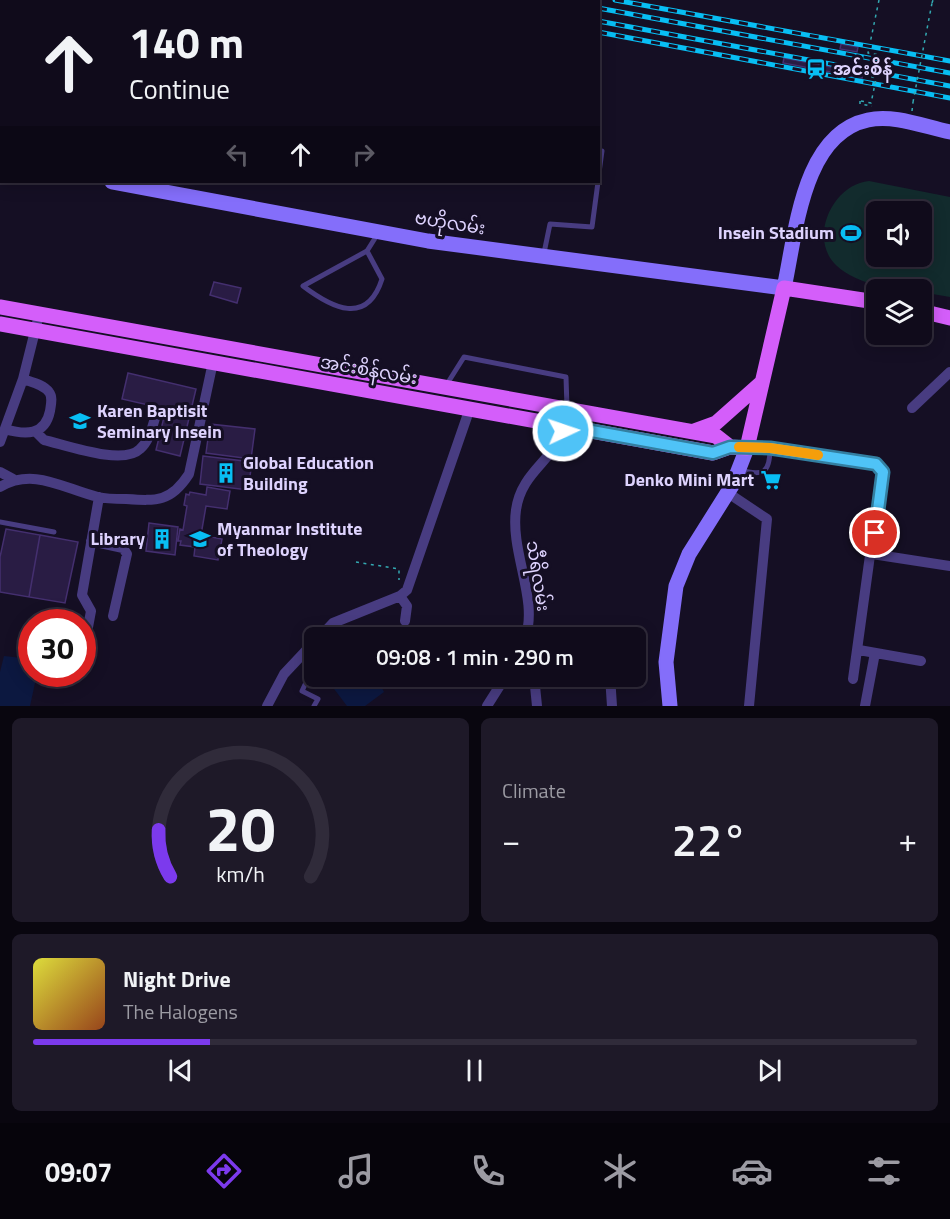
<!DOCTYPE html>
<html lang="en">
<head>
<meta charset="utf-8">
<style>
	:root { --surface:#100b1b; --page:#1e1928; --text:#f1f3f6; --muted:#9c9ba3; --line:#302b3a; --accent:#7c3aed }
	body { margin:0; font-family:"Titillium Web","Noto Sans Myanmar",sans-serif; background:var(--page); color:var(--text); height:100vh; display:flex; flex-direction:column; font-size:22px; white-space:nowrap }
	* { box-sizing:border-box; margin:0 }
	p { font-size:20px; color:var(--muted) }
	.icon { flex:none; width:33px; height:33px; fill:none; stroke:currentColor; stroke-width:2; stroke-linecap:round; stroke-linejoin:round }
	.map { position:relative; height:706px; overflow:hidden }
	.details { display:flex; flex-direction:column; gap:12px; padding:12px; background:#09060f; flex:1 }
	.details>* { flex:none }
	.guide { position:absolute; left:0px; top:0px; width:600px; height:183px; box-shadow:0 3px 15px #0003,0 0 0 2px var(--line); background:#100b1b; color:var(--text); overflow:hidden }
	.tools { position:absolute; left:866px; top:201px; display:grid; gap:12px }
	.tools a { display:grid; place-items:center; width:66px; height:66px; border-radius:9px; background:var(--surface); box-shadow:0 3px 15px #0003,0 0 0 2px var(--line); font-size:30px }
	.speed { position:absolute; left:18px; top:609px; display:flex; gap:12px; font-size:30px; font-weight:700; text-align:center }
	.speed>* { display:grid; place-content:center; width:78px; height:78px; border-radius:50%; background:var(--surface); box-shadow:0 3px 15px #0003,0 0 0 2px var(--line); line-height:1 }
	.speed .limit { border:9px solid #d22; background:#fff; color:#111 }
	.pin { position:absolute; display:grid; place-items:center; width:51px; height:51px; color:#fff; margin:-26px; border:3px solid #fff; border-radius:50%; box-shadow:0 2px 6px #0007 }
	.me { position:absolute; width:66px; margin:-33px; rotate:87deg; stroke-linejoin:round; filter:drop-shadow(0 0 4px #0008) }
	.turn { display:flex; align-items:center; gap:21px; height:126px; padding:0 30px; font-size:27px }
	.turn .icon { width:78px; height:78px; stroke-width:2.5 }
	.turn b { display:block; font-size:42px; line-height:51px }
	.lanes { display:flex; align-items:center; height:57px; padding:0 30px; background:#0003; justify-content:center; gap:30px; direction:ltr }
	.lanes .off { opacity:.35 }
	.big { font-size:45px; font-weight:600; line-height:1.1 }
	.details .widget { flex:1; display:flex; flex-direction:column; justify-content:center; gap:9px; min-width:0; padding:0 21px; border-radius:9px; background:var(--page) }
	.details .dial { align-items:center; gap:0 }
	.dial svg { height:156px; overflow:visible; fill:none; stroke:var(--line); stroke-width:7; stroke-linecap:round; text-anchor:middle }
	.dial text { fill:var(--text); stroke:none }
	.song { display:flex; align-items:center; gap:18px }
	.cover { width:72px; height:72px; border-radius:9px; background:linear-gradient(135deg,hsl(60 70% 55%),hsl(20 70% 35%)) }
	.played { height:6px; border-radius:3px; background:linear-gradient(90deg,var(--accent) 20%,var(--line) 20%) }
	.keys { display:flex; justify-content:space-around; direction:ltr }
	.heat { display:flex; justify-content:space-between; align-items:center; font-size:33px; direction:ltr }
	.details .tiles { flex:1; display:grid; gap:12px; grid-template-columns:1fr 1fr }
	.widget:last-child { grid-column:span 2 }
	.trip { position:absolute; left:304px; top:627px; width:342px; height:60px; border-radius:9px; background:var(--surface); box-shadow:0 3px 15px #0003,0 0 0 2px var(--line); font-weight:600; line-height:60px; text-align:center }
	.dock { display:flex; height:96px; justify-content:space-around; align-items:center; background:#06040b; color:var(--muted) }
	.dock .icon { width:42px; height:42px }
	.dock .on { color:var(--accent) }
	.dock b { font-size:27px; color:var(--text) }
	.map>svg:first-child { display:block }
	.green { fill:#122b2d; fill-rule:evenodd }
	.water { fill:#0c1840 }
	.building { fill:#291c44; stroke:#442f6f; stroke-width:1.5 }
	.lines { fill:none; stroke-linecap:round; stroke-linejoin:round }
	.path { stroke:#33a9b2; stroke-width:1.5; stroke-dasharray:3 4.5; stroke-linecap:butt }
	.lane { stroke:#483c81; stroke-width:5 }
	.street { stroke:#483c81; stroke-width:10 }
	.secondary { stroke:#846efa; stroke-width:15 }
	.primary { stroke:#d45efa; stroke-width:15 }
	.rail-casing { stroke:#08bef4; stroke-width:5 }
	.rail { stroke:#150f24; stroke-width:3; stroke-dasharray:9; stroke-linecap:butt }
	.path-bridge { stroke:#33a9b2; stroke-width:1.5; stroke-dasharray:3 4.5; stroke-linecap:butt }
	.route-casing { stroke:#337fa1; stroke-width:15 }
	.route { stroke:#4fc3f7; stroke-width:10 }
	.slow { stroke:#f59e0b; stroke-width:10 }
	.labels { text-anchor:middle; stroke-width:6; stroke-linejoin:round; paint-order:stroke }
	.poi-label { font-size:18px; font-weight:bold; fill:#ded3fe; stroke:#150f24; text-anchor:start }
	.street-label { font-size:18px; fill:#ded3fe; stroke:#150f24 }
</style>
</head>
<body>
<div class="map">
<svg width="950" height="706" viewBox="0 0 950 706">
	<rect width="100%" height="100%" fill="#150f24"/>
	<!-- green -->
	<path class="green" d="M 869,181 L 950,197 L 950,297 L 921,292 L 921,290 C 894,290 858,285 837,266 C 807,239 833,184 869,181 ZM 876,212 L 921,212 L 921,256 L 876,256 Z"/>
	<!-- water -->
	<path class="water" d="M 4,656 L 31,659 L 32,674 L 37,674 L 30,706 L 0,706 L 0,672 Z
		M 325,677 L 376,677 L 384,692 L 365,706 L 347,706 Z"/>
	<!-- building -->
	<path class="building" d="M 54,0 L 222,0 L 54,2 Z
		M 841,44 L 858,47 L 857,52 L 840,49 Z
		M 784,58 L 863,73 L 862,78 L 783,63 Z
		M 214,282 L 241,288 L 237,303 L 210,295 Z
		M 128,373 L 196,389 L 180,456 L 156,450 L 166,409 L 122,399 Z
		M 210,424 L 255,429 L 251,459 L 206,453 Z
		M 203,456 L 252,462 L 248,490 L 200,484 Z
		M 207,487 L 230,491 L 227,509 L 206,506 L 201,535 L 222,539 L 218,560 L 194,556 L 195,547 L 180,545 L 181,541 L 178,541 L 180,529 L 183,530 L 187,506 L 184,505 L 186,494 L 189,495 L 190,492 L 206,495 Z
		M 149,523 L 178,527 L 175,555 L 146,551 Z
		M 6,529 L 40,535 L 29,597 L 0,592 L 0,557 Z
		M 40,535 L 78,542 L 65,603 L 29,597 Z"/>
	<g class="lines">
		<!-- path -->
		<path class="path" d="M 879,0 L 868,53 L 880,55 L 879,60
			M 932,3 L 933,0
			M 864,75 L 876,78
			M 860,101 L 860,104 L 872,106
			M 861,101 L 871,103 L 875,84
			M 912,111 L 913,102
			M 356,562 L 399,569 L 399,580"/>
		<!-- lane -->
		<path class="lane" d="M 598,151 L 602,151 L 598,180
			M 367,251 L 382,279 C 367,326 332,308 303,286 L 367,251 L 377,235
			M 544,253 L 550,224 L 592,227 L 598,182
			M 447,384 L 464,357 L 566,377 L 567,408
			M 740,470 C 764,477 770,472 770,448
			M 0,522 L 54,532
			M 303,656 L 309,676 L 302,691 L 318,699 L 314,706"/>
		<!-- street -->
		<path class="street" d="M 912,408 L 950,372
			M 5,429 C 25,435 45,436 50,411 C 51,404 53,397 49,392 C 43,384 31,382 23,379
			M 36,432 L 44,440 C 66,445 123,466 140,449 C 150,440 152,427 156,415
			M 0,442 L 23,379 L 39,315
			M 747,448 L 770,448 L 876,464 L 882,468 L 853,679
			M 0,472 L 13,479
			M 0,487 C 34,467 64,489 98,497 C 106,499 117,499 126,499 C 157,501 171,502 189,474 L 213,362
			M 728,493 L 767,519 L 749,706
			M 91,541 L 123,548 L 127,554 L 113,616
			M 872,554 L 950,566
			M 400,596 L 407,606 L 405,621
			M 319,638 L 333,623 L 400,596 L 407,590 L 470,408
			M 525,638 C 539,601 510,552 516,510 C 521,473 551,462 563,432 C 565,426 566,417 567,410
			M 859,650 L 921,661
			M 83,654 L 91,611 L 82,595 L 99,497
			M 534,676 L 537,706
			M 610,676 L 612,706
			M 267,706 L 284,674 L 315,641
			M 487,706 L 506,676
			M 865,706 L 875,653"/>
		<!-- secondary -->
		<path class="secondary" d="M 0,160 L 2,160
			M 112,182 L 428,241 L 784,288 C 796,234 802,134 868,120 C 894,114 925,127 950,132
			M 670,706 L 666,662 L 676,586 L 689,554 L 733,484 L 747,448"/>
		<!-- primary -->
		<path class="primary" d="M 0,307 L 716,436 L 730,447
			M 921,311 L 950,318
			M 0,324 L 713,453 L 730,447 L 747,448 L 784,288 L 876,302
			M 694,431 L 716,423 L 761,383"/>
		<!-- rail casing -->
		<g class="rail-casing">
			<path id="rail" d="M 455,0 L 459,2
				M 473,0 L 477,2
				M 496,0 L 502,2
				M 556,0 L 564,2
				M 615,0 L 950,61
				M 598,8 L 950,73
				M 598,21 L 950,86
				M 598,32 L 950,98"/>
		</g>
		<!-- rail -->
		<use href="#rail" class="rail"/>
		<!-- path-bridge -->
		<path class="path-bridge" d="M 875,84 L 879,60
			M 913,102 L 932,3"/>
	</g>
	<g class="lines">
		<!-- route casing -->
		<g class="route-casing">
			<path id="route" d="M 563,431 L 564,426 L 713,453 L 730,447 L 770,448 L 876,464 L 883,472 L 875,533"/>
		</g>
		<!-- route -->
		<use href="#route" class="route"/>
		<!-- slow -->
		<path class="slow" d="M 739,447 L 770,448 L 818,455"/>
	</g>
	<!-- icons -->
	<defs>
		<g id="station-bare" transform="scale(1.62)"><path d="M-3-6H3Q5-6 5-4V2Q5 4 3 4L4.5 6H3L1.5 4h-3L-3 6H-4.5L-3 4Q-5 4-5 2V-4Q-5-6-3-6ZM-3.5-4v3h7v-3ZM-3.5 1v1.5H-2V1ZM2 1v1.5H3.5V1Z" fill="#08bef4" stroke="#150f24" stroke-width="2.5" paint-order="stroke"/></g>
		<g id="stadium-bare" transform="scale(1.62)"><path d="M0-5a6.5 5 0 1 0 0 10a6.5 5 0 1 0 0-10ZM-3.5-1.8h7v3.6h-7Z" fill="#08bef4" stroke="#150f24" stroke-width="2.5" paint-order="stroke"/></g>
		<g id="university-bare" transform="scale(1.62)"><path d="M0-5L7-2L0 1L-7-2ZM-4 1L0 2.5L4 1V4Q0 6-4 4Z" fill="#08bef4" stroke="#150f24" stroke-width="2.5" paint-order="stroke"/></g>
		<g id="building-bare" transform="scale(1.62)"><path d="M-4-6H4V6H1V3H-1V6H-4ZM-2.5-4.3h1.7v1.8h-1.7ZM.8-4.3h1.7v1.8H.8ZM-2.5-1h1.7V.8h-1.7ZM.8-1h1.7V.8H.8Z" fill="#08bef4" stroke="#150f24" stroke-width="2.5" paint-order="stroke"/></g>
		<g id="supermarket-bare" transform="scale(1.62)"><path d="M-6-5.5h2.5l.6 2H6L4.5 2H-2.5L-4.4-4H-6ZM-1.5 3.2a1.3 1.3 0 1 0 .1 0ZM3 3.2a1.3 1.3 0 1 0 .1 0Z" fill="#08bef4" stroke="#150f24" stroke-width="2.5" paint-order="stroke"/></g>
	</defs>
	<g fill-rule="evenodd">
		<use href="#station-bare" x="816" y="69"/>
		<use href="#stadium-bare" x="851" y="233"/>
		<use href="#university-bare" x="80" y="421"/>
		<use href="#building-bare" x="226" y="473"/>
		<use href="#supermarket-bare" x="771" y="480"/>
		<use href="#building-bare" x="162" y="539"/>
		<use href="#university-bare" x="200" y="539"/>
	</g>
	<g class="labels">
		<!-- poi labels -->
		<g class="poi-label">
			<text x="833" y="75">အင်းစိန်</text>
			<text x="834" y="239" text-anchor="end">Insein Stadium</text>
			<text x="97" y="417">Karen Baptisit<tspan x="97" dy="21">Seminary Insein</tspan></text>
			<text x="243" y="469">Global Education<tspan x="243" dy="21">Building</tspan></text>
			<text x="754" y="486" text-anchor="end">Denko Mini Mart</text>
			<text x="217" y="535">Myanmar Institute<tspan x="217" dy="21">of Theology</tspan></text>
			<text x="145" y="545" text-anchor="end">Library</text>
		</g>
		<!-- street labels -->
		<g class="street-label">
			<text transform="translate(450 223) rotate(9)" y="6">ဗဟိုလမ်း</text>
			<text transform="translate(369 370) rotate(10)" y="6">အင်းစိန်လမ်း</text>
			<text transform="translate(538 576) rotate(81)" y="6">သီရိလမ်း</text>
		</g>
	</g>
</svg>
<div class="tools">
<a><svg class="icon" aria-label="sound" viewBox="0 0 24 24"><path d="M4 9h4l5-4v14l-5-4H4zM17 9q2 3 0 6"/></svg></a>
<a><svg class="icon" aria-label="layers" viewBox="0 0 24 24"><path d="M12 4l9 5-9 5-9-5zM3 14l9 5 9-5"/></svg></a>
</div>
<div class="speed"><div class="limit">30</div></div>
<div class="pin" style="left:875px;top:533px;background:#d93025"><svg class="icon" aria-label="arrive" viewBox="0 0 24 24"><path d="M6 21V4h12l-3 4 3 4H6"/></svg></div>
<svg class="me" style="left:563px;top:431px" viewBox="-20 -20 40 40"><circle r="17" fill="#4fc3f7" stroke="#fff" stroke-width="3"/><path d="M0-11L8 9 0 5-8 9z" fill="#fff"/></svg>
<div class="trip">09:08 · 1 min · 290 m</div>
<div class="guide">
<div class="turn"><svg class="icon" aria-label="ahead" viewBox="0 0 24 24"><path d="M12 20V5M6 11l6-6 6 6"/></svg><div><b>140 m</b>Continue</div></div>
<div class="lanes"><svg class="icon off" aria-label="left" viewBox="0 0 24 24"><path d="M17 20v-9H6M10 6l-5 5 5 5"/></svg><svg class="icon" aria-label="ahead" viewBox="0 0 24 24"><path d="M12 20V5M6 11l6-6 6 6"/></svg><svg class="icon off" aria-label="right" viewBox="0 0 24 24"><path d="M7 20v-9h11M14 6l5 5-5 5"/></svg></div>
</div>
</div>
<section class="details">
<div class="tiles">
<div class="widget dial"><svg viewBox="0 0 100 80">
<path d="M14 69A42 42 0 1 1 86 69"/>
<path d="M14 69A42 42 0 0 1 8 45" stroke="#7c3aed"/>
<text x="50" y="56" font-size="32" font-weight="700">20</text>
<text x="50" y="72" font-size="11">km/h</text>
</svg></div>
<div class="widget"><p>Climate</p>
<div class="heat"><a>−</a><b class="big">22°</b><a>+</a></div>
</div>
<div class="widget">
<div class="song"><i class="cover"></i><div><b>Night Drive</b><p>The Halogens</p></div></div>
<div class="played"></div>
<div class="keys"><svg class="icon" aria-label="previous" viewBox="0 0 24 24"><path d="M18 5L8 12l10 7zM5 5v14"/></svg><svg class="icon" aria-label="pause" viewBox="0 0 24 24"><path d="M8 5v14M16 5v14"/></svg><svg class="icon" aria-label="next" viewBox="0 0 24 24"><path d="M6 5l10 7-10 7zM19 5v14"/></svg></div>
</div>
</div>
</section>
<nav class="dock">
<b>09:07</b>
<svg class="icon on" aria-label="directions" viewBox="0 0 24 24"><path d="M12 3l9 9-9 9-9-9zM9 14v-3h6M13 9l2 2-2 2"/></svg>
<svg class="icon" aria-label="music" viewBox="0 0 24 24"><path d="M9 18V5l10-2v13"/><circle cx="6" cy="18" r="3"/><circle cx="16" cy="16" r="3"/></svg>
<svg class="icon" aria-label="phone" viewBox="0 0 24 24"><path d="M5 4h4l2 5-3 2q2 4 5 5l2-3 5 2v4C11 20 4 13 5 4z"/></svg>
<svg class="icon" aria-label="climate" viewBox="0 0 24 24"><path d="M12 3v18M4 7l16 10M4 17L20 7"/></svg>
<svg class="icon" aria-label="car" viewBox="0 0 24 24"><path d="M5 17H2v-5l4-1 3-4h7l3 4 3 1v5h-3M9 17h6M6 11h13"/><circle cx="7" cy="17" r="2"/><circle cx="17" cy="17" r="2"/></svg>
<svg class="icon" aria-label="filters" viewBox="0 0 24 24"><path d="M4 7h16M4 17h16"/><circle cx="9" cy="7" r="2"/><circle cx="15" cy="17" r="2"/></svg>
</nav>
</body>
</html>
